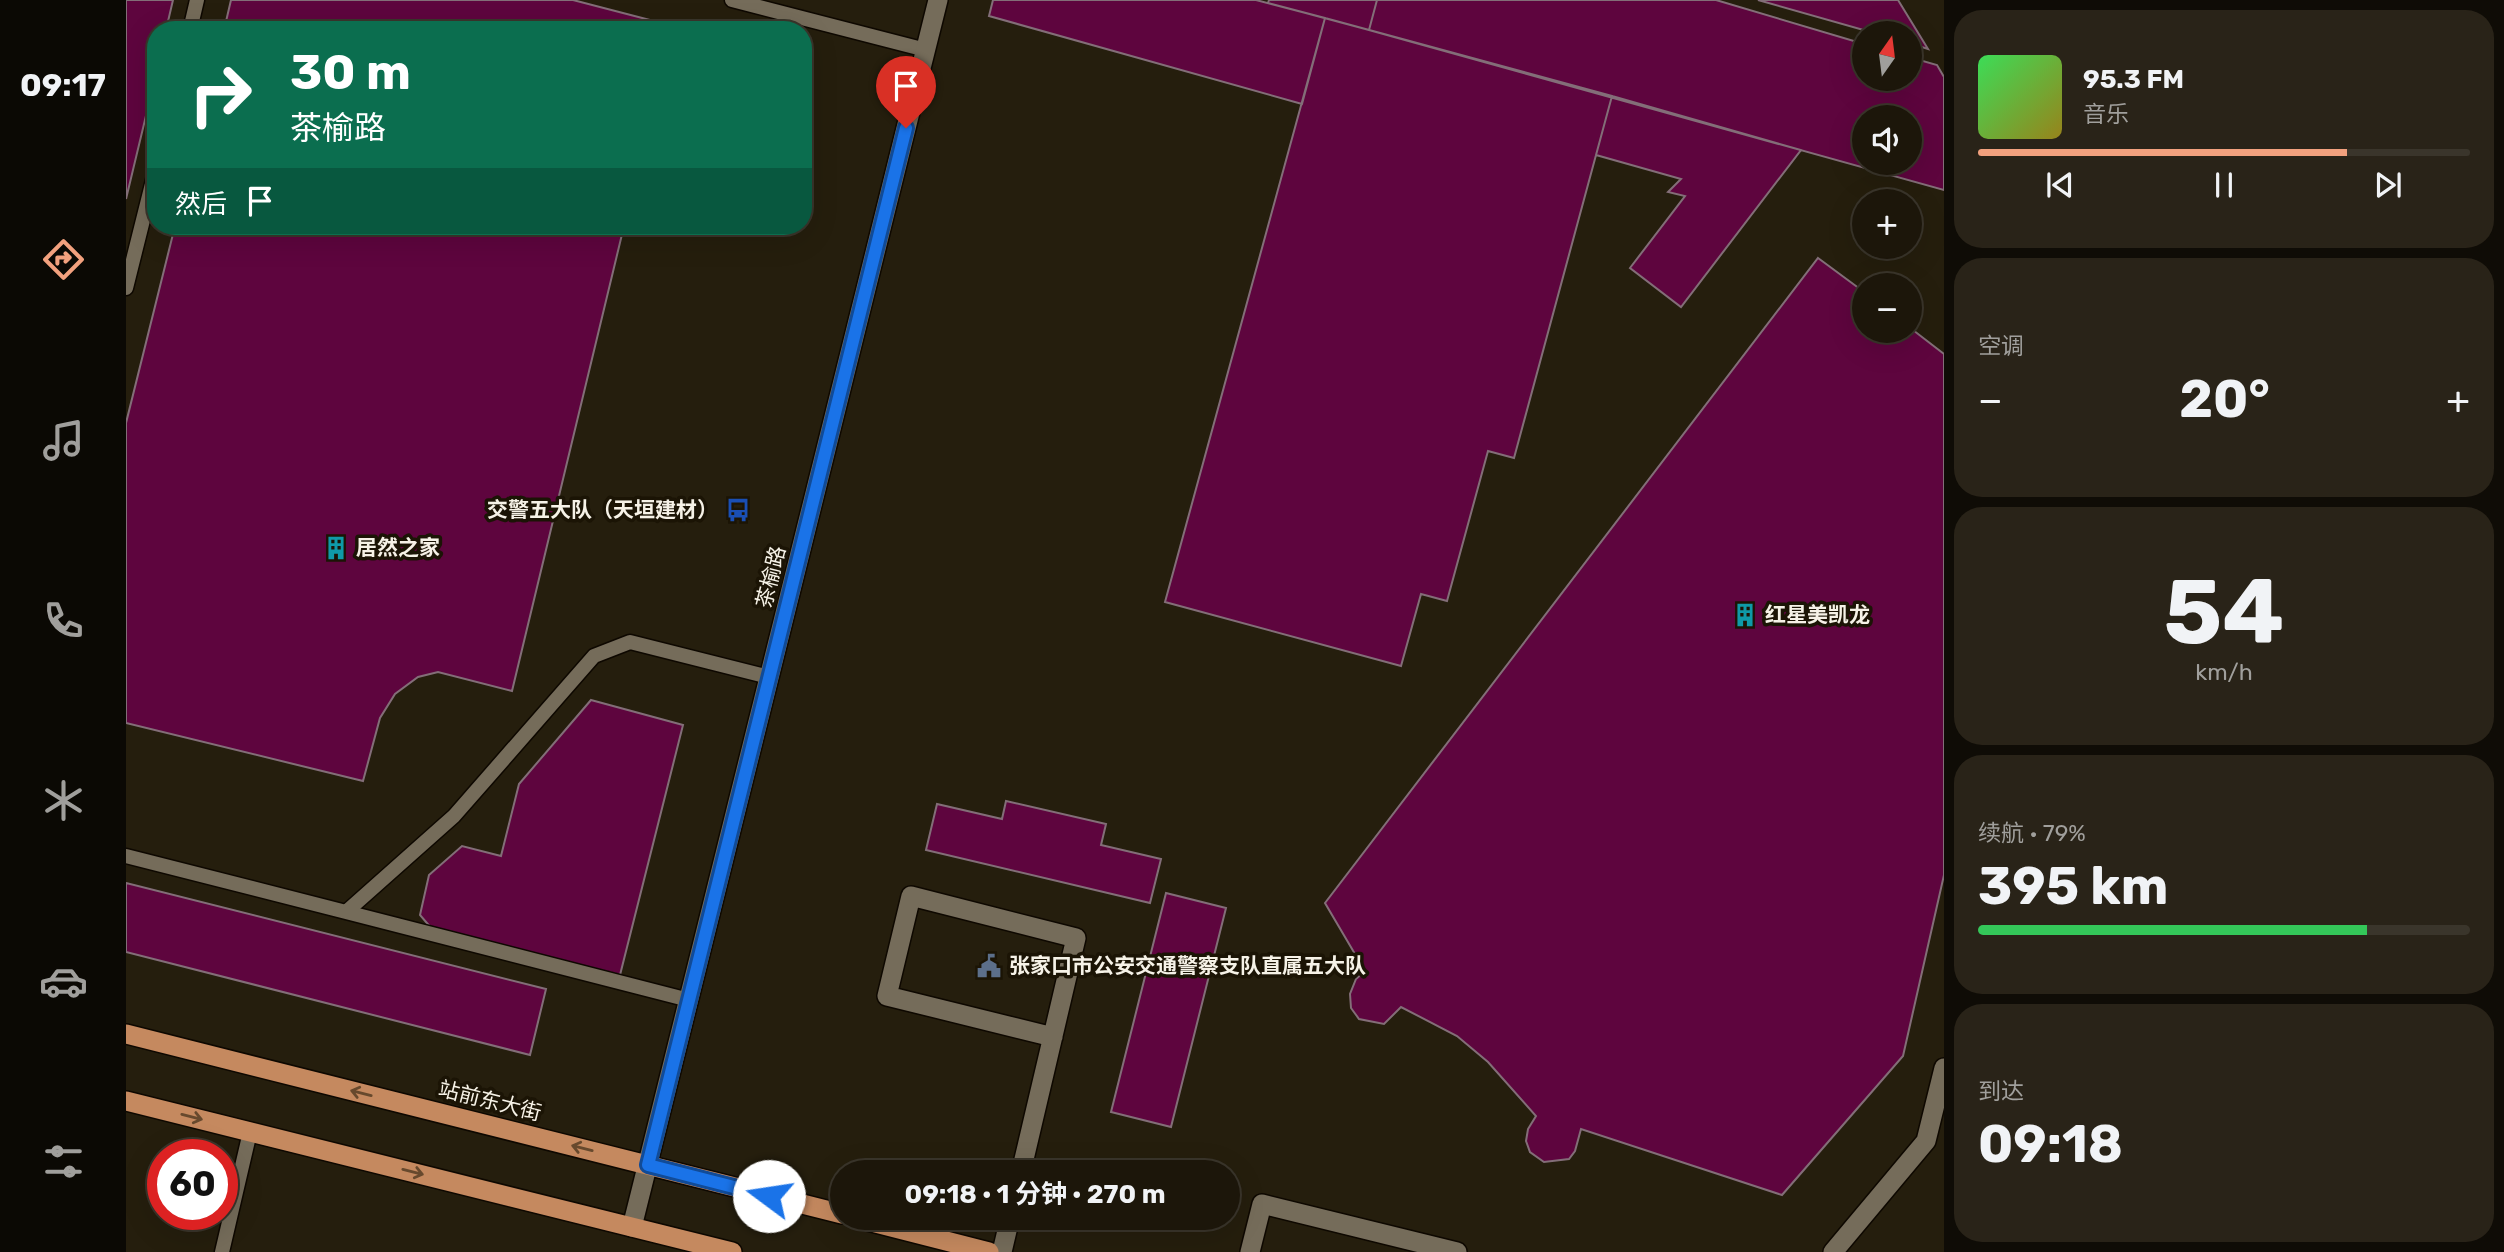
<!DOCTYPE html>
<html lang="zh">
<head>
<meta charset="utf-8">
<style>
	:root { --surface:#1c160a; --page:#292318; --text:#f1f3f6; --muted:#a09f9c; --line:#3a352b; --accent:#f2a17e }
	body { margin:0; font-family:Rubik,"Noto Sans SC",sans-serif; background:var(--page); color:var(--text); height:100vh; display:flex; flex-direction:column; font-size:26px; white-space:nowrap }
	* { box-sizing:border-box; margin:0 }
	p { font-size:23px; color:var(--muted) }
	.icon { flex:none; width:38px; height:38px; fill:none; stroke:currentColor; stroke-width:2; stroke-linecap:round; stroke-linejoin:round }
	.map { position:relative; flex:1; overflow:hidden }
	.panel { display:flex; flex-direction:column; gap:10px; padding:10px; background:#0f0c06; width:560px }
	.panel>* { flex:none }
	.hud { position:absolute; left:21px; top:21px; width:665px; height:214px; border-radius:28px; box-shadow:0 7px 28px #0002,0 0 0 2px var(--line); background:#0b6e4f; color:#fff; overflow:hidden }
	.needle { width:46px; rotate:14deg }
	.controls { position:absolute; left:1726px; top:21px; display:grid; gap:14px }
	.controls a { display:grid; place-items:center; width:70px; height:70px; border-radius:50%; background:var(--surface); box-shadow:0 7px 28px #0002,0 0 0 2px var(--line); font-size:35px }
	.speed { position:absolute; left:21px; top:1139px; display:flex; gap:14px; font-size:35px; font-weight:700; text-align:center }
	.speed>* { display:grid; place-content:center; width:91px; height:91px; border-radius:50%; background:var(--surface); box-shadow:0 7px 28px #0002,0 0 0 2px var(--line); line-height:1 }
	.speed .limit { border:10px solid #d22; background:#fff; color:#111 }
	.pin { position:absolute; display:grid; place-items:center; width:60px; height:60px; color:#fff; margin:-72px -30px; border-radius:50% 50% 50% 0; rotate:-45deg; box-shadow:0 0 7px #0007 }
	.pin .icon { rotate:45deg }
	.me { position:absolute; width:77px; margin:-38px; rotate:284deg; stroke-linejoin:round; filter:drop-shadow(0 0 5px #0008) }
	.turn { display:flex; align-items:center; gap:24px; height:147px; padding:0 28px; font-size:32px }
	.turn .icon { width:91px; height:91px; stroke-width:2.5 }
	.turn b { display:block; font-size:49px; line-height:60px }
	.then { display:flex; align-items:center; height:66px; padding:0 28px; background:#0003; gap:14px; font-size:26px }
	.big { font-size:52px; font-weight:700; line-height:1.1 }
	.panel .tile { flex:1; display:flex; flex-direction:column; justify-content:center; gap:10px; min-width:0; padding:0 24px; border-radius:28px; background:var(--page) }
	.panel .dial { align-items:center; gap:0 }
	.dial b { font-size:91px; line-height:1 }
	.song { display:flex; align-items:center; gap:21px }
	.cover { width:84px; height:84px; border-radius:10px; background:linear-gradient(135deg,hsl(130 70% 55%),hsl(50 70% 35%)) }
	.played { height:7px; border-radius:4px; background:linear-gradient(90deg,var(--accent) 75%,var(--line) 75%) }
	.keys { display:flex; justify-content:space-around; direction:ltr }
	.heat { display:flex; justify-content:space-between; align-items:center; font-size:38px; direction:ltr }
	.charge { height:10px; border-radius:5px; background:linear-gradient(90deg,#34c759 79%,var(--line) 0) }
	.trip { position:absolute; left:704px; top:1160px; width:410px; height:70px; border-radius:35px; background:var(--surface); box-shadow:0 7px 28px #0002,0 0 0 2px var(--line); font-weight:700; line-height:70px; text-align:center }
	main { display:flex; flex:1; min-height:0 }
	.tabs { display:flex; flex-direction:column; width:126px; justify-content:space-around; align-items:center; background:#0b0904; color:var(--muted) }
	.tabs .icon { width:49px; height:49px }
	.tabs .current { color:var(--accent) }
	.tabs b { font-size:32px; color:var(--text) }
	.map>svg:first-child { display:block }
	.building { fill:#5e053e; stroke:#836e78; stroke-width:2; fill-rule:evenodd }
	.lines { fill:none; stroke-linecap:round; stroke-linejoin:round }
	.service-casing { stroke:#0e0800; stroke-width:17 }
	.minor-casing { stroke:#0e0800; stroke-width:22 }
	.tertiary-casing { stroke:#0e0800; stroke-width:22 }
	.primary-casing { stroke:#0e0800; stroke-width:22 }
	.service { stroke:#756c5a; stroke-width:14 }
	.minor { stroke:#756c5a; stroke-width:19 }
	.tertiary { stroke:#756c5a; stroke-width:19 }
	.primary { stroke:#c5895f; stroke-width:19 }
	.oneway { stroke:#67492d }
	.route-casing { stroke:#114b97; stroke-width:18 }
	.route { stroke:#1a73e8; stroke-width:12 }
	.labels { text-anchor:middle; stroke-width:7; stroke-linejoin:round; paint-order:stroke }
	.poi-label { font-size:21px; font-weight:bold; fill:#f6f2e7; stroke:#1b1405; text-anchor:start }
	.street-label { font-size:21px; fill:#f6f2e7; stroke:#1b1405 }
</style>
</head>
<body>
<main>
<nav class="tabs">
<b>09:17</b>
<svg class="icon current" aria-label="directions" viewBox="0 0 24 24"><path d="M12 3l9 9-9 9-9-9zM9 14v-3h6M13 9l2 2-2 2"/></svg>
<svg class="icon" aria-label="music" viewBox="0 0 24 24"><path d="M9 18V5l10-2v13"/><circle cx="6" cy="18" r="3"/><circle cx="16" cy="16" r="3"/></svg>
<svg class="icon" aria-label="phone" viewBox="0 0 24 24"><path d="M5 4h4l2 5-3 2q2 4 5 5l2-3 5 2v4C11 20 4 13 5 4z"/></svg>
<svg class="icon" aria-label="climate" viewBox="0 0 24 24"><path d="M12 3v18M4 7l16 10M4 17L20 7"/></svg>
<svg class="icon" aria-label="car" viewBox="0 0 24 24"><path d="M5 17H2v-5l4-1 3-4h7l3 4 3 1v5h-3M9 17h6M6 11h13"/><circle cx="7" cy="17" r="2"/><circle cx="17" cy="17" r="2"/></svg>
<svg class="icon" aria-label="filters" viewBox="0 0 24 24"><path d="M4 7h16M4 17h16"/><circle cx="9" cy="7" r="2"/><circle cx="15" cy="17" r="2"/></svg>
</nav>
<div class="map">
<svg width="1818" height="1252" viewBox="0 0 1818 1252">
	<rect width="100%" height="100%" fill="#251e0d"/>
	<!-- building -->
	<path class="building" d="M 0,0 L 47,0 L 40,30 L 30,30 L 30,74 L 0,199 Z
		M 105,0 L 447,0 L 547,26 L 546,30 L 98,30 Z
		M 867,0 L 1130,0 L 1199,18 L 1176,104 L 863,16 Z
		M 1143,0 L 1251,0 L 1243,30 L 1142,3 Z
		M 1251,0 L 1590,0 L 1738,44 L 1738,79 L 1783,79 L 1783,57 L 1811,65 L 1818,77 L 1818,190 L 1243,30 ZM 1738,117 L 1783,117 L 1783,163 L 1738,163 Z
		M 1632,0 L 1772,0 L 1802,49 L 1783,43 L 1783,33 L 1748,33 Z
		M 1199,18 L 1486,96 L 1388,458 L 1362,451 L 1321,601 L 1295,594 L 1275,666 L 1039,602 Z
		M 1486,96 L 1675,150 L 1555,307 L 1504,268 L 1559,196 L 1542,192 L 1555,179 L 1470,155 Z
		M 49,226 L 498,226 L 386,691 L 312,672 L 292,677 L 269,694 L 254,718 L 237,781 L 0,723 L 0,423 Z
		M 1692,258 L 1738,292 L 1738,331 L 1783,331 L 1783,327 L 1818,354 L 1818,875 L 1777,1056 L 1656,1195 L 1455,1129 L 1449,1151 L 1443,1159 L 1418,1162 L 1404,1152 L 1400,1141 L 1402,1129 L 1410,1116 L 1362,1062 L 1331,1036 L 1275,1007 L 1258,1024 L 1233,1019 L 1225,1008 L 1224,994 L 1230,979 L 1239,971 L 1199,903 Z
		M 465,700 L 557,725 L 494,975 L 306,929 L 294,915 L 303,875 L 336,846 L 375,856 L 393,784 Z
		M 880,801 L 980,824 L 975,845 L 1035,859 L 1024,903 L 800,850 L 811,804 L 876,819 Z
		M 0,883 L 420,989 L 404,1055 L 0,952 Z
		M 1040,893 L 1100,908 L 1045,1127 L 985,1112 Z"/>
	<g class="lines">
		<!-- service casing -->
		<g class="service-casing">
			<path id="service" d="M 606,0 L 800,50
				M 64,30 L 71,0
				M 0,288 L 30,168
				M 0,856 L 220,912 L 328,816 L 468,656 L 504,642 L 643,677
				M 220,912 L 563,1000
				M 96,1252 L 124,1132"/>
		</g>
		<!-- minor casing -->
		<g class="minor-casing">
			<path id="minor" d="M 895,1172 L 950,938 L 785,896 L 761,996 L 927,1037
				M 876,1252 L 884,1218"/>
		</g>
		<!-- tertiary casing -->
		<g class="tertiary-casing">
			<path id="tertiary" d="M 506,1227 L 812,0
				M 1124,1252 L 1136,1204 L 1331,1252
				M 1707,1252 L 1800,1141 L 1818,1068"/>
		</g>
		<!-- primary casing -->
		<g class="primary-casing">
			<path id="primary" d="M 0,1034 L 716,1214
				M 0,1101 L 606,1252
				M 730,1218 L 863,1252"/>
		</g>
		<!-- service -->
		<use href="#service" class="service"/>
		<!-- minor -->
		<use href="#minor" class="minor"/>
		<!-- tertiary -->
		<use href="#tertiary" class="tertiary"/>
		<!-- primary -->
		<use href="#primary" class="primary"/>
	</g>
	<!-- one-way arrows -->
	<defs><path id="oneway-shaft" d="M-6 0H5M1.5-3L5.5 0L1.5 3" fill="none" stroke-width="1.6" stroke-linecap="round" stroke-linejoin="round" transform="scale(1.75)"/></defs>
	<g class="oneway">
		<use href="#oneway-shaft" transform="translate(235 1093) rotate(-166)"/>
		<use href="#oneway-shaft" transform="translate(66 1117) rotate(14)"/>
		<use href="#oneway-shaft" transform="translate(456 1148) rotate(-166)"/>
		<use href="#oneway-shaft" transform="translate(287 1172) rotate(14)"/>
	</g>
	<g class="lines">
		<!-- route casing -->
		<g class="route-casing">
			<path id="route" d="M 643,1196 L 522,1165 L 780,128"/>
		</g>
		<!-- route -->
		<use href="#route" class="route"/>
	</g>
	<!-- icons -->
	<defs>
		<g id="bus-bare" transform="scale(1.89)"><path d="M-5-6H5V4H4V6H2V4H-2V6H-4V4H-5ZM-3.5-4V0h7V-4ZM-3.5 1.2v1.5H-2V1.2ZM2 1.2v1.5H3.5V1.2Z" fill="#1a4fb4" stroke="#1b1405" stroke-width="2.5" paint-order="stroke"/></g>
		<g id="building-bare" transform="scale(1.89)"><path d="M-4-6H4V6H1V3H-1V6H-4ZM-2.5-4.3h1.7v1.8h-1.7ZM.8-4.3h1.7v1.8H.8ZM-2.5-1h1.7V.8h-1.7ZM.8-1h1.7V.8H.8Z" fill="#0f9aa8" stroke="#1b1405" stroke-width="2.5" paint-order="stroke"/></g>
		<g id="civic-bare" transform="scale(1.89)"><path d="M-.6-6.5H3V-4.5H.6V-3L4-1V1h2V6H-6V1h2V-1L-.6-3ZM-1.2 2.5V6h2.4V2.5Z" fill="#5c6f8a" stroke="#1b1405" stroke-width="2.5" paint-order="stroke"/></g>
	</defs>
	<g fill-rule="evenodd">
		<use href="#bus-bare" x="612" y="510"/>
		<use href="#building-bare" x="210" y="548"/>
		<use href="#building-bare" x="1619" y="615"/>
		<use href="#civic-bare" x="863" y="966"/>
	</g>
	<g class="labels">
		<!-- poi labels -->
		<g class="poi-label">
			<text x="592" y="517" text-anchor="end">交警五大队（天垣建材）</text>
			<text x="230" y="555">居然之家</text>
			<text x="1639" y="622">红星美凯龙</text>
			<text x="883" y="973">张家口市公安交通警察支队直属五大队</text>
		</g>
		<!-- street labels -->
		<g class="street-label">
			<text transform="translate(645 577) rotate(-76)" y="7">茶榆路</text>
			<text transform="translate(364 1101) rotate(14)" y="7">站前东大街</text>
		</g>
	</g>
</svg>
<div class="controls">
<a><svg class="needle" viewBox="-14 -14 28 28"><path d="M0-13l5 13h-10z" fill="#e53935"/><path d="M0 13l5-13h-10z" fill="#a09f9c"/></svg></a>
<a><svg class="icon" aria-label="sound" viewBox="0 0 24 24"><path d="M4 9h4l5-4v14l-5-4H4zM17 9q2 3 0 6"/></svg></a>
<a>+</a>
<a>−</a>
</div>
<div class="speed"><div class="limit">60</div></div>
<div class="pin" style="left:780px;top:128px;background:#d93025"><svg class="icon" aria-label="arrive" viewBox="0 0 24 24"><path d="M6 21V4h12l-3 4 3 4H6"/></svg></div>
<svg class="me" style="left:643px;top:1196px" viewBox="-20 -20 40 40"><circle r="19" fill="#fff"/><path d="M0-13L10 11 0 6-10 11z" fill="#1a73e8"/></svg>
<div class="trip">09:18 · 1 分钟 · 270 m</div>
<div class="hud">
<div class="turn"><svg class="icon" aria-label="right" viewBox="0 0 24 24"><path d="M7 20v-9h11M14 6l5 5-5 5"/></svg><div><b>30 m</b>茶榆路</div></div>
<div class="then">然后<svg class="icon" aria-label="arrive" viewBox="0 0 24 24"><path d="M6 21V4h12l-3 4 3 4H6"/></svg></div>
</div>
</div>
<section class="panel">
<div class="tile">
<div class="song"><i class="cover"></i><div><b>95.3 FM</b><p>音乐</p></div></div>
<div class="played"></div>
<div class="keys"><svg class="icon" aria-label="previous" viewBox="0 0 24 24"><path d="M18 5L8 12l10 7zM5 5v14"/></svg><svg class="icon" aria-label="pause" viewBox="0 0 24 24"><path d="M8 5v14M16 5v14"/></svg><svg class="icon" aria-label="next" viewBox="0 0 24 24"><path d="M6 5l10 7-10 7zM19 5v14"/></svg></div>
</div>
<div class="tile"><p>空调</p>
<div class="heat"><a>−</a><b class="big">20°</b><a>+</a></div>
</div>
<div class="tile dial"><b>54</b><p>km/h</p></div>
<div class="tile"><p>续航 · 79%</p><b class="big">395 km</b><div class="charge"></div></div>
<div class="tile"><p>到达</p><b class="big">09:18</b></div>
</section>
</main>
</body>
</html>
